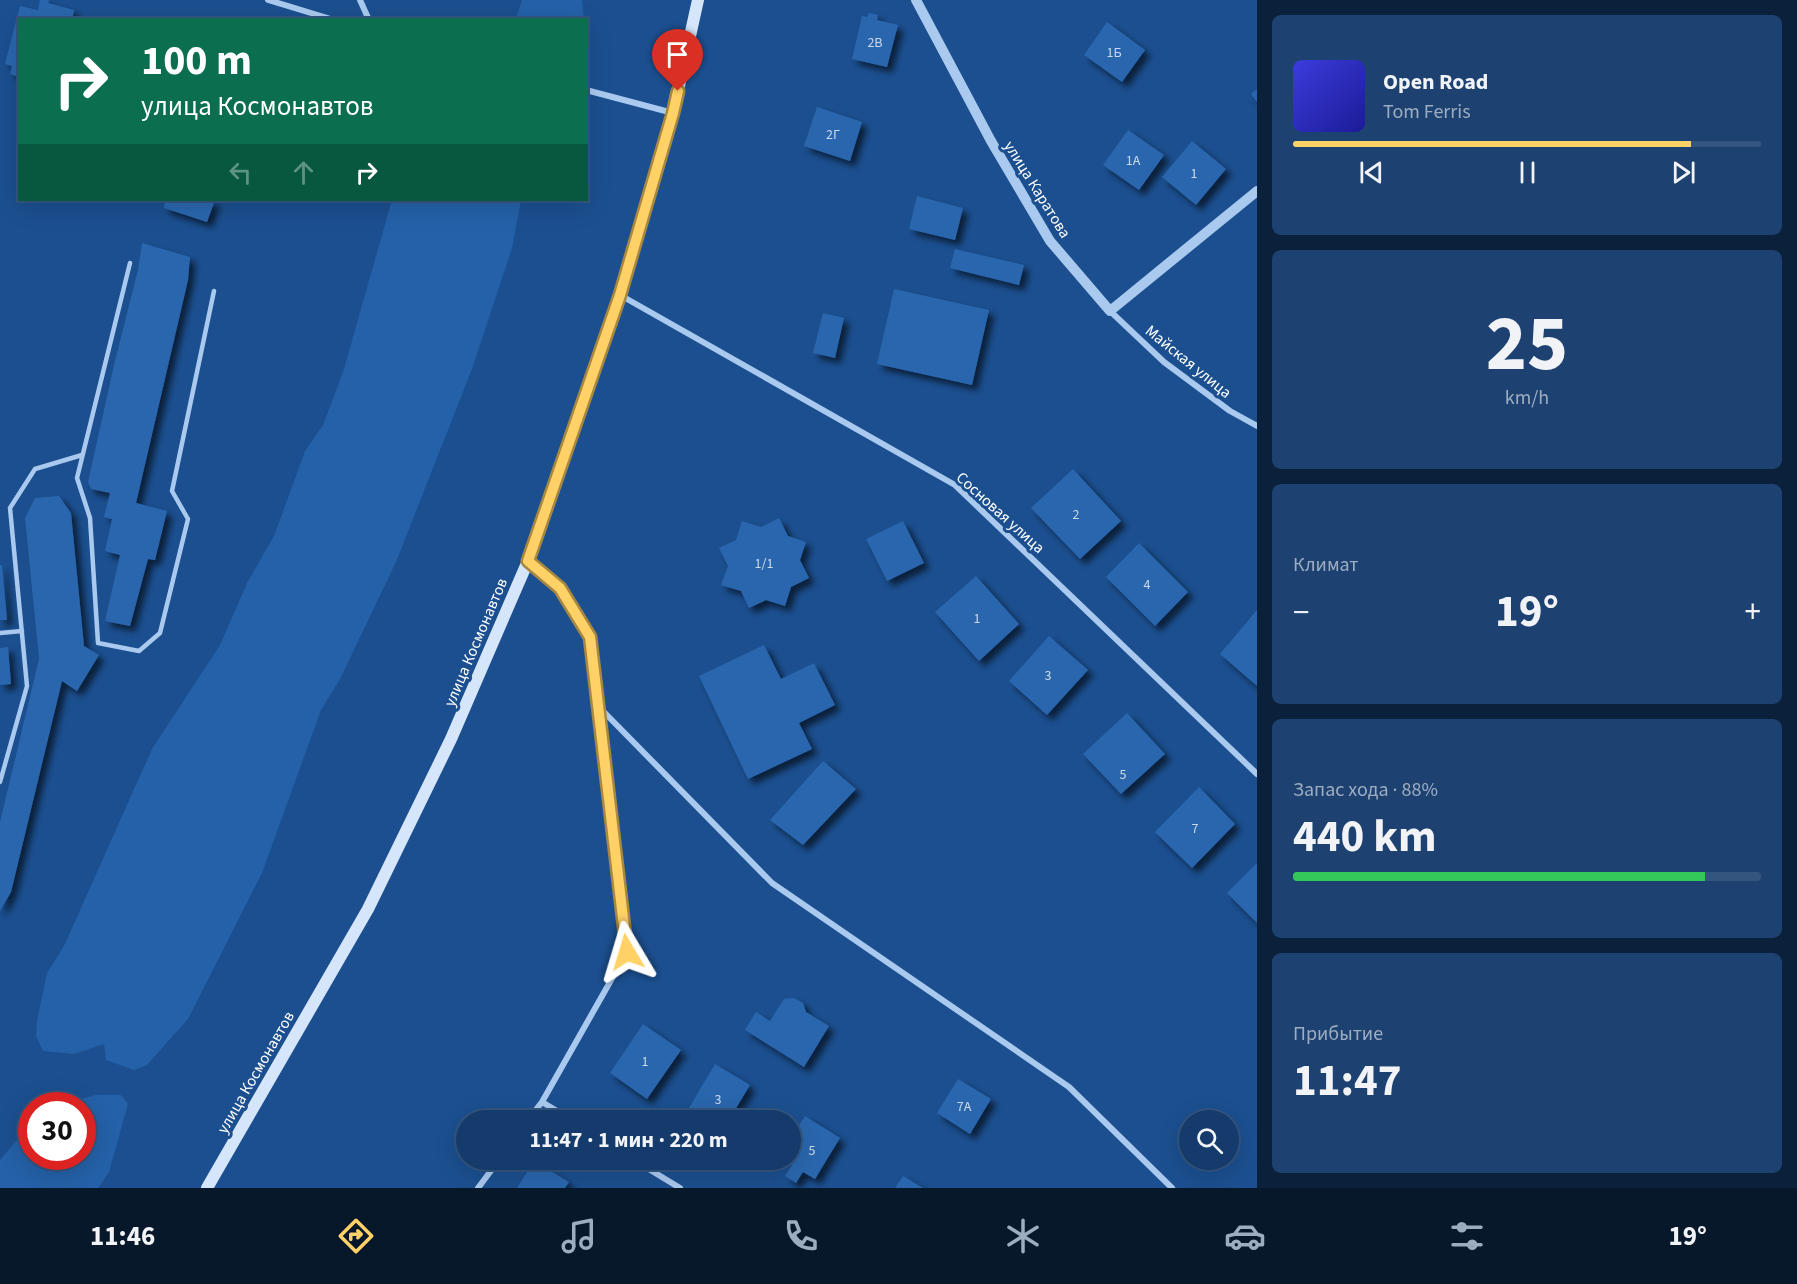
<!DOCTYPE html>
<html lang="ru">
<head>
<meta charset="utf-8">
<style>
	:root { --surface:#143b6b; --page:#1d4271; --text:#f1f3f6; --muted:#9dadc1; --line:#33557e; --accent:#ffd166 }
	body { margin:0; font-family:"Source Sans 3",sans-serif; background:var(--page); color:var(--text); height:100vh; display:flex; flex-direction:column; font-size:22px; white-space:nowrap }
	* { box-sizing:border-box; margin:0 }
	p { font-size:20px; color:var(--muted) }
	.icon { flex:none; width:33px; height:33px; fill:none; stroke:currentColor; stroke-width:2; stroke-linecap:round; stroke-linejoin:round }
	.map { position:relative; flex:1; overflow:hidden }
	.drawer { display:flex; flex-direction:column; gap:15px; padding:15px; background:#0b203b; width:540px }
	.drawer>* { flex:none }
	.banner { position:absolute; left:18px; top:18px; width:570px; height:183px; border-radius:0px; box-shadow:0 6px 24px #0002,0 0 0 2px var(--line); background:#0b6e4f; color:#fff; overflow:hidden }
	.controls { position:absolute; left:1179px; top:1110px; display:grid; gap:12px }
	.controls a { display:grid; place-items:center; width:60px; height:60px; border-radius:50%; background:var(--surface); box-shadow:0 6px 24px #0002,0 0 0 2px var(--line); font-size:30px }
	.speed { position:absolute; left:18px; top:1092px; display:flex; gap:12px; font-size:30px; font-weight:700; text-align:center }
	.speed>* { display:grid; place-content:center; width:78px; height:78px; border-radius:50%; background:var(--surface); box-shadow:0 6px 24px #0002,0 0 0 2px var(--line); line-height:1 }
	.speed .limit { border:9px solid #d22; background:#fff; color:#111 }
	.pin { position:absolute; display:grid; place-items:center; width:51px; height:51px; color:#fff; margin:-62px -26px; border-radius:50% 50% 50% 0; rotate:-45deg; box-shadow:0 0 6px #0007 }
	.pin .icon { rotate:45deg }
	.me { position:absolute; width:66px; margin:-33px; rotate:353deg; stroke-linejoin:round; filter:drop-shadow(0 0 4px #0008) }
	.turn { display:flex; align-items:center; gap:21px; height:126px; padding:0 24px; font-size:27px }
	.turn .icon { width:78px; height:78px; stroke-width:2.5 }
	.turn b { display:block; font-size:42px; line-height:51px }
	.lanes { display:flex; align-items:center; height:57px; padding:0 24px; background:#0003; justify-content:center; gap:30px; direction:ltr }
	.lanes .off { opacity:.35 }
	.big { font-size:45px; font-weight:700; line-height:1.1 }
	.drawer .card { flex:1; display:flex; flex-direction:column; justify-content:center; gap:9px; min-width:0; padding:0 21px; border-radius:9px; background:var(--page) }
	.drawer .dial { align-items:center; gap:0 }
	.dial b { font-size:78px; line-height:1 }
	.song { display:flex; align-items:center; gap:18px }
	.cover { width:72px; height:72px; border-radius:9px; background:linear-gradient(135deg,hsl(240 70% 55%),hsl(240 70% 35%)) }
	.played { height:6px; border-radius:3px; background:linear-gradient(90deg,var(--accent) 85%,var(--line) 85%) }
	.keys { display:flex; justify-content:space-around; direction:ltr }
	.heat { display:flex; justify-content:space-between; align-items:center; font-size:33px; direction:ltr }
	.charge { height:9px; border-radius:4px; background:linear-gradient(90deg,#34c759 88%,var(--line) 0) }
	.trip { position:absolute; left:456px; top:1110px; width:345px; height:60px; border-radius:30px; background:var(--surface); box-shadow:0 6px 24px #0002,0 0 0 2px var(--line); font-weight:700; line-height:60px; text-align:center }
	.menu { display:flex; height:96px; justify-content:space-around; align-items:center; background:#08182b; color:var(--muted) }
	.menu .icon { width:42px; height:42px }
	.menu .current { color:var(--accent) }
	.menu b { font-size:27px; color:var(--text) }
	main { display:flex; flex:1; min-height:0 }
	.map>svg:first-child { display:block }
	.green { fill:#2461a8 }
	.building { fill:#2a66ad; filter:url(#shadow) }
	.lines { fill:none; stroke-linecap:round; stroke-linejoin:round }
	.service { stroke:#a9c9ee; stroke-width:4.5 }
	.minor { stroke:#a9c9ee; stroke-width:6 }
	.tertiary { stroke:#a9c9ee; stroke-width:10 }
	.secondary { stroke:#d6e6fa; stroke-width:12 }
	.route-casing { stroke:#a68842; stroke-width:15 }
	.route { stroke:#ffd166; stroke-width:10 }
	.labels { text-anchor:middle; stroke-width:6; stroke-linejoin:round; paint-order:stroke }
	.number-label { font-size:14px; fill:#cad9ea }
	.street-label { font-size:16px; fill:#fff; stroke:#1b4f8f }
</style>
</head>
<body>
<main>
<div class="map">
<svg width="1257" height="1188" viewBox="0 0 1257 1188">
	<defs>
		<filter id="shadow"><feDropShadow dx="5.5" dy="5.5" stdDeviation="3" flood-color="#0009"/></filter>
	</defs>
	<rect width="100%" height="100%" fill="#1b4f8f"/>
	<!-- green -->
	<path class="green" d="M 522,0 L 582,0 L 584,19 L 516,19 Z
		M 392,200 L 521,200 L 512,248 L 472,369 L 396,562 L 340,679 L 321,710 L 262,873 L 188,1019 L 147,1065 L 134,1070 L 106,1060 L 104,1044 L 74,1054 L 43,1051 L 36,1036 L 37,1021 L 47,973 L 64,946 L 152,749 L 220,645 L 247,583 L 274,536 L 305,451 L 323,425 L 343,372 Z
		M 96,1095 L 121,1095 L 128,1104 L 109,1172 L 98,1188 L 0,1188 L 0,1160 L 16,1141 L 27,1137 L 31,1140 L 32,1156 L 82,1156 L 82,1106 L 70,1105 L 73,1101 Z"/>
	<!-- building -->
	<path class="building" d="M 40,0 L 49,0 L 48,3 L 74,10 L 72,20 L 20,20 L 20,75 L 19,77 L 10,74 L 12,66 L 5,64 L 20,6 L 38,10 Z
		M 868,13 L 878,15 L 877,20 L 898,25 L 887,67 L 852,59 L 862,16 L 868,17 Z
		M 1107,22 L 1145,50 L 1122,82 L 1084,55 Z
		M 1257,89 L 1257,102 L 1251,94 Z
		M 817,107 L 862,122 L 850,161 L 804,146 Z
		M 1128,130 L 1164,155 L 1139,190 L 1103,165 Z
		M 1192,141 L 1226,169 L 1196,205 L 1162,177 Z
		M 917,196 L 963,208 L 955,240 L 909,229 Z
		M 165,200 L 215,200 L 207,222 L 164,208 Z
		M 142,243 L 190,257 L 188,280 L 136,503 L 167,511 L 155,560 L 148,559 L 130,626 L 105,621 L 120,555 L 105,551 L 112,519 L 104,517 L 110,493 L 91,489 L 88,482 L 114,365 L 138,270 Z
		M 955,249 L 1024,265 L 1019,285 L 950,268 Z
		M 894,289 L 989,310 L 972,385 L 877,364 Z
		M 823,313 L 844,318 L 835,358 L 813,353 Z
		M 1073,469 L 1121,521 L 1080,559 L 1031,508 Z
		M 59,496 L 71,513 L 84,646 L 99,655 L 77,691 L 62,681 L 11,892 L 0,911 L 0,822 L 39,659 L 25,518 L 35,498 Z
		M 779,518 L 788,536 L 806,542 L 800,560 L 809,578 L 791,587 L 785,606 L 766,600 L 749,608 L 741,591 L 721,585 L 728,566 L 719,548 L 736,540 L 742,521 L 761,527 Z
		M 903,521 L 924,563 L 887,581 L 866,539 Z
		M 1139,543 L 1188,592 L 1155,626 L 1106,577 Z
		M 0,565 L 2,565 L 7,620 L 0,620 Z
		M 976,576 L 1019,624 L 979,661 L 935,612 Z
		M 1257,610 L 1257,686 L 1220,654 Z
		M 1049,636 L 1088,670 L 1047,715 L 1009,681 Z
		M 764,645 L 781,679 L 814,663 L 835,705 L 799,723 L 812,749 L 748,779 L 699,676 Z
		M 8,647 L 11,684 L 0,685 L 0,648 Z
		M 1127,713 L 1165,754 L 1121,794 L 1083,754 Z
		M 823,761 L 856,789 L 803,845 L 770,820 Z
		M 1199,787 L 1235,824 L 1192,868 L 1155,832 Z
		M 1257,863 L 1257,923 L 1227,893 Z
		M 794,998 L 803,1003 L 806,1012 L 829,1026 L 804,1067 L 745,1030 L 756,1012 L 770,1021 L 784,999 Z
		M 643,1024 L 681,1050 L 647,1099 L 610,1073 Z
		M 715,1064 L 750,1085 L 729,1120 L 716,1120 L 713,1118 L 711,1120 L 697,1120 L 686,1113 Z
		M 958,1079 L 991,1099 L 970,1134 L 937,1113 Z
		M 805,1116 L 840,1138 L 815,1179 L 803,1172 L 796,1183 L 785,1176 L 792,1165 L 783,1160 L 790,1160 L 790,1140 Z
		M 534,1161 L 569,1182 L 565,1188 L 517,1188 Z
		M 903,1176 L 923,1188 L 895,1188 Z"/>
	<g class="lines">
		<!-- service -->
		<path class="service" d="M 130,263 L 77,478 L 90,518 L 98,643 L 139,651 L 160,633 L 188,519 L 172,491 L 214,291
			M 0,633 L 22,631
			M 0,782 L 27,686 L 10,508 L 35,469 L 82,455"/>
		<!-- minor -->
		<path class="minor" d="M 268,0 L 334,20
			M 360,0 L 369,20
			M 586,90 L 673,113
			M 620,295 L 955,485 L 1257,774
			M 1110,311 L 1164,362 L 1230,411 L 1257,426
			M 598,706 L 772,883 L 1069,1087 L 1172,1188
			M 542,1102 L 572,1120
			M 528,1120 L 542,1102 L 627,952 L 590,637 L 560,588 L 529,561
			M 634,1160 L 680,1188
			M 478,1188 L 499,1160"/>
		<!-- tertiary -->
		<path class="tertiary" d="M 916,0 L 991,141 L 1050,241 L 1110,311 L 1257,191"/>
		<!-- secondary -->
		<path class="secondary" d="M 207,1188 L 368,909 L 451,739 L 528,561 L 620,295 L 673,113 L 698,0"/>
	</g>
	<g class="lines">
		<!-- route casing -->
		<g class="route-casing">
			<path id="route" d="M 627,952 L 590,637 L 560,588 L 528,561 L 620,295 L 673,113 L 678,91"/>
		</g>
		<!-- route -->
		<use href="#route" class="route"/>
	</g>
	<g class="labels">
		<!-- number labels -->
		<g class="number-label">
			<text x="875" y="47">2В</text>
			<text x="1114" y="57">1Б</text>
			<text x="833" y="139">2Г</text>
			<text x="1133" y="165">1А</text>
			<text x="1194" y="178">1</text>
			<text x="1076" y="519">2</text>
			<text x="764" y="568">1/1</text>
			<text x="1147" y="589">4</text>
			<text x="977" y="623">1</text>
			<text x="1048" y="680">3</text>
			<text x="1123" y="779">5</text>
			<text x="1195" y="833">7</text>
			<text x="645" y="1066">1</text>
			<text x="718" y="1104">3</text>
			<text x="964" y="1111">7А</text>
			<text x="812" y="1155">5</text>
		</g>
		<!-- street labels -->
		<g class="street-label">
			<text transform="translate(1038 189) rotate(58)" y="6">улица Каратова</text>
			<text transform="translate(1189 361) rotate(39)" y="6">Майская улица</text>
			<text transform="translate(1001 512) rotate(42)" y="6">Сосновая улица</text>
			<text transform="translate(475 642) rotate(-67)" y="6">улица Космонавтов</text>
			<text transform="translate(255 1072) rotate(-60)" y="6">улица Космонавтов</text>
		</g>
	</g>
</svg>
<div class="controls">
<a><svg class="icon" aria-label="search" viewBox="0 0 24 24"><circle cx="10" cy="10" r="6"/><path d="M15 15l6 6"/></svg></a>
</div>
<div class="speed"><div class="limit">30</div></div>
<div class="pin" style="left:678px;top:91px;background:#d93025"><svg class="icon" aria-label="arrive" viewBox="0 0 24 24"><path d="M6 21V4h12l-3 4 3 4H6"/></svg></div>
<svg class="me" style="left:627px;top:952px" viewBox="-20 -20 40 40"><path d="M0-17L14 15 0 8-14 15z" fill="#ffd166" stroke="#fff" stroke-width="4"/></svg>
<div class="trip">11:47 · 1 мин · 220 m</div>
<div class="banner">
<div class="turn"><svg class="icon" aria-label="right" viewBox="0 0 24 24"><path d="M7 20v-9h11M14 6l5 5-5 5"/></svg><div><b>100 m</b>улица Космонавтов</div></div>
<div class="lanes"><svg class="icon off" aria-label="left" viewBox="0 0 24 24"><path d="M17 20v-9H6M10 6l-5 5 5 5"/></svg><svg class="icon off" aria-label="ahead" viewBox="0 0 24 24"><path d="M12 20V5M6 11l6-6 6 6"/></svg><svg class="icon" aria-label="right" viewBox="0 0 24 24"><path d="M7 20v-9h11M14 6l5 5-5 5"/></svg></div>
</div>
</div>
<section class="drawer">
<div class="card">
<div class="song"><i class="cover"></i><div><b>Open Road</b><p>Tom Ferris</p></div></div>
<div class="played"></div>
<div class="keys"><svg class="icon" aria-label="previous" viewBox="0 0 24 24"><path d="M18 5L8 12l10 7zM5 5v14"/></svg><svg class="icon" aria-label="pause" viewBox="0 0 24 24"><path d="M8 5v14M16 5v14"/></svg><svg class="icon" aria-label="next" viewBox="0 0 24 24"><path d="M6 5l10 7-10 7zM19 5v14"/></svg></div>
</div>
<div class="card dial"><b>25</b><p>km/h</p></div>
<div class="card"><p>Климат</p>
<div class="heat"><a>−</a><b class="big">19°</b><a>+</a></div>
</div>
<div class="card"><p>Запас хода · 88%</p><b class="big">440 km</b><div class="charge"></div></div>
<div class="card"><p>Прибытие</p><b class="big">11:47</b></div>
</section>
</main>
<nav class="menu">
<b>11:46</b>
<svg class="icon current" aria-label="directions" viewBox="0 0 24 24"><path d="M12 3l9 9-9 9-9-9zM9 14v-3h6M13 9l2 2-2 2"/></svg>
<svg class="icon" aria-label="music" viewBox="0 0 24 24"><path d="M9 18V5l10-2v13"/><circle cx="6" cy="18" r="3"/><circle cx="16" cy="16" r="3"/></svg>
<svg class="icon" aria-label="phone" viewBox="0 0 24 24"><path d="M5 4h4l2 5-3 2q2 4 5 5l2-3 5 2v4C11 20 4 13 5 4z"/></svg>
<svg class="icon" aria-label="climate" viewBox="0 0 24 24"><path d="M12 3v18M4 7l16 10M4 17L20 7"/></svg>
<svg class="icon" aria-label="car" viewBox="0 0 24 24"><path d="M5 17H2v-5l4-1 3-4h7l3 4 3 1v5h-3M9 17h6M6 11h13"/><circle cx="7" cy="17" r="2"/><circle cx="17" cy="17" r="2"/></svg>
<svg class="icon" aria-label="filters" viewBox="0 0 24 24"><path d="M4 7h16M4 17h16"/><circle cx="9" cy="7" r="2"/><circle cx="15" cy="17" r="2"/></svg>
<b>19°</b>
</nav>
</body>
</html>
